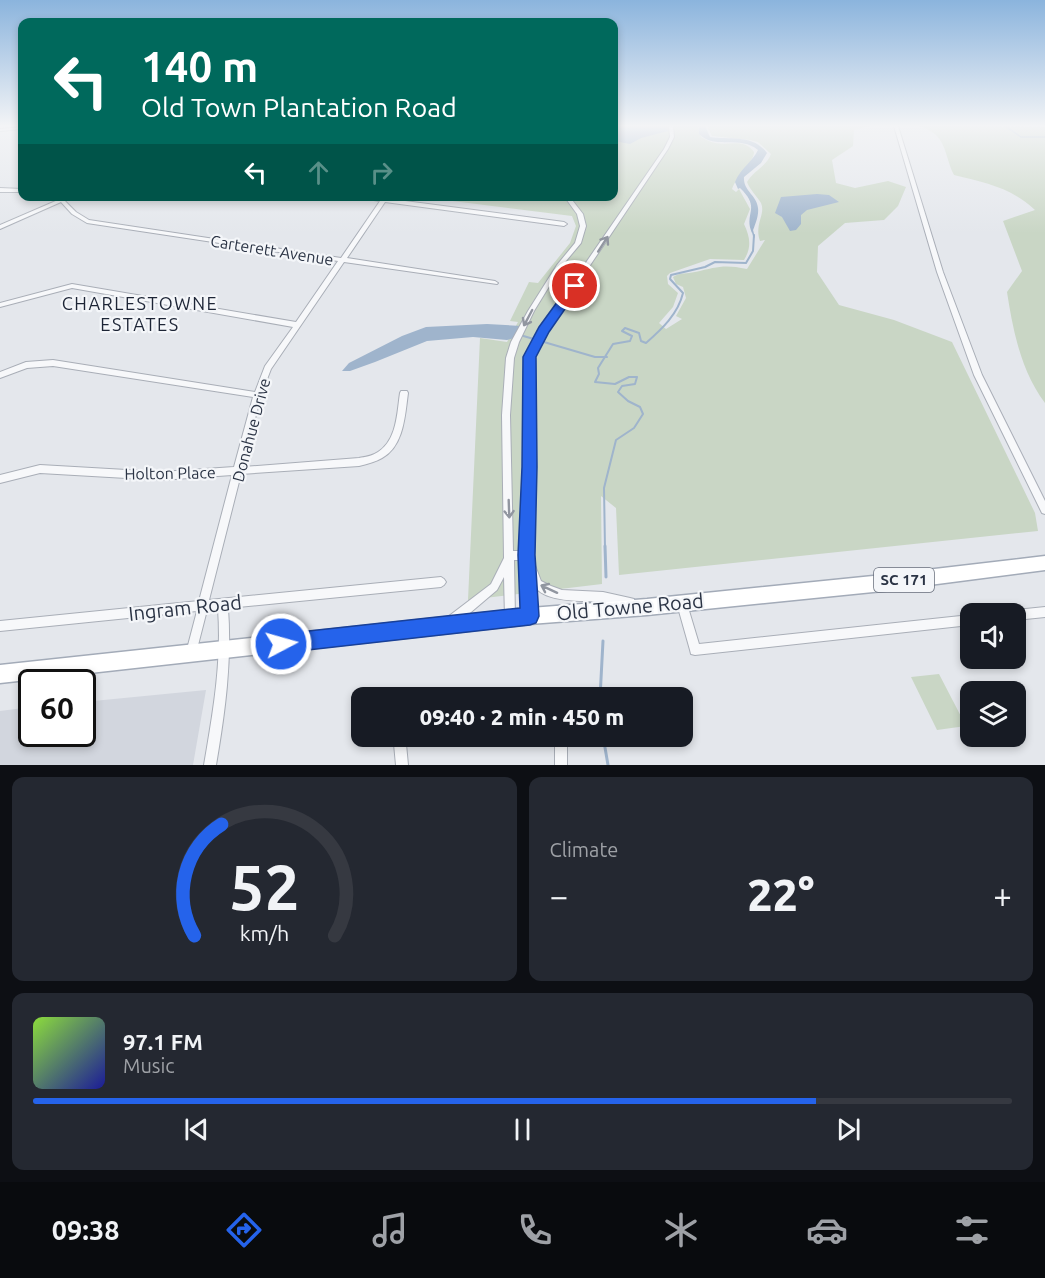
<!DOCTYPE html>
<html lang="en">
<head>
<meta charset="utf-8">
<style>
	:root { --surface:#171b24; --page:#242831; --text:#f1f3f6; --muted:#9ea1a6; --line:#363941; --accent:#2563eb }
	body { margin:0; font-family:Ubuntu,sans-serif; background:var(--page); color:var(--text); height:100vh; display:flex; flex-direction:column; font-size:22px; white-space:nowrap }
	* { box-sizing:border-box; margin:0 }
	p { font-size:20px; color:var(--muted) }
	.icon { flex:none; width:33px; height:33px; fill:none; stroke:currentColor; stroke-width:2; stroke-linecap:round; stroke-linejoin:round }
	.map { position:relative; height:765px; overflow:hidden }
	.panel { display:flex; flex-direction:column; gap:12px; padding:12px; background:#0d0f14; flex:1 }
	.panel>* { flex:none }
	.hud { position:absolute; left:18px; top:18px; width:600px; height:183px; border-radius:12px; box-shadow:0 3px 9px #0003; background:#00695c; color:#fff; overflow:hidden }
	.tools { position:absolute; left:960px; top:603px; display:grid; gap:12px }
	.tools a { display:grid; place-items:center; width:66px; height:66px; border-radius:12px; background:var(--surface); box-shadow:0 3px 9px #0003; font-size:30px }
	.speed { position:absolute; left:18px; top:669px; display:flex; gap:12px; font-size:30px; font-weight:700; text-align:center }
	.speed>* { display:grid; place-content:center; width:78px; height:78px; border-radius:50%; background:var(--surface); box-shadow:0 3px 9px #0003; line-height:1 }
	.speed .limit { border:3px solid #111; border-radius:9px; background:#fff; color:#111 }
	.pin { position:absolute; display:grid; place-items:center; width:51px; height:51px; color:#fff; margin:-26px; border:3px solid #fff; border-radius:50%; box-shadow:0 2px 6px #0007 }
	.me { position:absolute; width:66px; margin:-33px; rotate:84deg; stroke-linejoin:round; filter:drop-shadow(0 0 4px #0008) }
	.turn { display:flex; align-items:center; gap:21px; height:126px; padding:0 24px; font-size:27px }
	.turn .icon { width:78px; height:78px; stroke-width:2.5 }
	.turn b { display:block; font-size:42px; line-height:51px }
	.lanes { display:flex; align-items:center; height:57px; padding:0 24px; background:#0003; justify-content:center; gap:30px; direction:ltr }
	.lanes .off { opacity:.35 }
	.big { font-size:45px; font-weight:800; line-height:1.1 }
	.panel .tile { flex:1; display:flex; flex-direction:column; justify-content:center; gap:9px; min-width:0; padding:0 21px; border-radius:12px; background:var(--page) }
	.panel .dial { align-items:center; gap:0 }
	.dial svg { height:156px; overflow:visible; fill:none; stroke:var(--line); stroke-width:7; stroke-linecap:round; text-anchor:middle }
	.dial text { fill:var(--text); stroke:none }
	.song { display:flex; align-items:center; gap:18px }
	.cover { width:72px; height:72px; border-radius:9px; background:linear-gradient(135deg,hsl(90 70% 55%),hsl(240 70% 35%)) }
	.played { height:6px; border-radius:3px; background:linear-gradient(90deg,var(--accent) 80%,var(--line) 80%) }
	.keys { display:flex; justify-content:space-around; direction:ltr }
	.heat { display:flex; justify-content:space-between; align-items:center; font-size:33px; direction:ltr }
	.panel .tiles { flex:1; display:grid; gap:12px; grid-template-columns:1fr 1fr }
	.tile:last-child { grid-column:span 2 }
	.trip { position:absolute; left:351px; top:687px; width:342px; height:60px; border-radius:12px; background:var(--surface); box-shadow:0 3px 9px #0003; font-weight:800; line-height:60px; text-align:center }
	.tab-bar { display:flex; height:96px; justify-content:space-around; align-items:center; background:#090b0e; color:var(--muted) }
	.tab-bar .icon { width:42px; height:42px }
	.tab-bar .on { color:var(--accent) }
	.tab-bar b { font-size:27px; color:var(--text) }
	.map>svg:first-child { display:block }
	.built { fill:#d2d6de }
	.green { fill:#c9d6c5 }
	.water { fill:#9fb4cc }
	.lines { fill:none; stroke-linecap:round; stroke-linejoin:round }
	.stream-far2 { stroke:#9fb4cc; stroke-width:1.5 }
	.stream-far1 { stroke:#9fb4cc; stroke-width:2 }
	.stream { stroke:#9fb4cc; stroke-width:3 }
	.minor-casing { stroke:#a9aeb7; stroke-width:2 }
	.primary-casing { stroke:#a3abb8; stroke-width:3 }
	.minor { fill:#f7f8fa; fill-rule:evenodd }
	.primary { fill:#fff; fill-rule:evenodd }
	.oneway { stroke:#9196a0 }
	.route { fill:#2563eb; stroke:#184099; stroke-width:1.5 }
	.labels { text-anchor:middle; stroke-width:4.5; stroke-linejoin:round; paint-order:stroke }
	.shield { fill:#f4f6f9; stroke:#676e7b; stroke-width:1.5 }
	.shield-label { font-size:15px; font-weight:bold; fill:#2b3445 }
	.street-label { font-size:16px; fill:#2b3445; stroke:#f4f6f9 }
	.neighbourhood-label { font-size:18px; letter-spacing:1.5px; fill:#1d2536; stroke:#f4f6f9 }
	.near-street-label { font-size:20px; fill:#2b3445; stroke:#f4f6f9 }
</style>
</head>
<body>
<div class="map">
<svg width="1045" height="765" viewBox="0 0 1045 765">
	<rect width="100%" height="100%" fill="#e4e7ec"/>
	<!-- built -->
	<path class="built" d="M 206,690 L 193,765 L 0,765 L 0,711 L 31,707 L 32,734 L 82,734 L 83,702 Z"/>
	<!-- green -->
	<path class="green" d="M 614,126 L 698,126 L 701,137 C 705,139 710,142 715,143 C 729,146 744,138 754,152 C 754,162 737,175 732,189 L 736,192 L 739,189 L 750,209 L 744,224 C 750,237 752,247 744,260 L 710,259 L 670,273 L 667,276 L 668,284 L 678,293 L 673,307 L 659,323 L 666,329 L 682,319 L 676,316 L 686,298 L 683,287 L 676,284 L 673,277 C 680,272 687,274 695,272 C 717,267 724,264 747,269 L 765,240 L 760,241 C 754,224 766,214 761,203 C 757,196 750,190 747,182 C 754,170 766,167 771,154 L 758,142 L 750,140 L 712,136 L 707,126 L 870,126 L 854,130 L 853,146 L 832,160 L 836,183 L 855,188 L 888,181 L 906,187 L 898,206 L 884,220 L 845,223 L 818,246 L 817,272 L 839,305 L 894,320 L 952,342 L 1035,513 L 1038,531 L 619,575 L 616,508 L 601,496 L 602,584 L 468,600 L 480,338 L 507,342 L 518,322 L 510,321 L 529,282 L 538,283 L 570,243 L 576,226 L 572,216 L 421,197 L 614,196 Z
		M 919,126 L 1045,127 L 1045,403 C 1021,371 1013,331 1007,292 L 1022,271 L 1003,221 L 1035,210 C 1010,187 986,183 954,175 C 943,153 948,135 919,126 Z
		M 939,674 L 966,726 L 937,730 L 911,677 Z"/>
	<!-- water -->
	<path class="water" d="M 614,126 L 667,126 L 668,131 L 641,138 L 630,144 L 614,141 Z
		M 699,126 L 705,126 L 710,137 C 730,140 753,134 767,153 L 761,163 L 744,177 C 743,191 757,195 758,208 C 759,216 755,225 752,233 C 743,213 762,209 740,188 L 738,189 L 735,182 C 740,169 753,161 758,150 C 741,135 715,150 699,134 Z
		M 817,194 L 829,195 L 839,202 L 807,210 L 801,215 L 801,224 L 796,230 L 790,231 L 782,217 L 775,213 L 781,197 Z
		M 487,324 L 521,326 L 514,338 L 507,340 L 473,337 L 427,341 L 375,362 L 350,371 L 342,371 L 349,363 L 402,336 L 426,327 Z"/>
	<g class="lines">
		<!-- stream-far2 -->
		<path class="stream-far2" d="M 1005,126 L 1021,137 L 1045,137
			M 752,229 L 754,237"/>
		<!-- stream-far1 -->
		<path class="stream-far1" d="M 520,335 L 595,357 L 607,357
			M 605,548 L 604,488 L 616,440 L 634,428 L 643,414 L 640,407 L 628,401 L 618,392 L 622,386 L 635,384 L 637,377 L 629,377 L 615,384 L 595,382 L 599,374 L 598,368 L 613,344 L 630,341 L 632,336 L 622,331 L 625,328 L 639,333 L 641,341 L 646,343 C 662,329 678,314 683,293 L 670,279 L 671,275 L 705,267 L 715,262 L 746,263 L 753,251 L 754,235"/>
		<!-- stream -->
		<path class="stream" d="M 605,546 L 606,577
			M 600,698 L 603,641
			M 603,736 L 608,765"/>
		<!-- minor casing -->
		<g class="minor-casing">
			<path id="minor" d="M 669,126 L 673,126 L 674,137 L 668,149 L 546,331 L 533,357 L 534,467 L 531,555 L 541,581 L 551,586 L 562,590 L 603,592 L 630,598 L 634,599 L 635,603 L 634,607 L 630,608 C 621,606 612,603 602,602 C 584,600 541,604 533,583 L 535,616 L 534,620 L 530,621 L 526,620 L 525,616 L 522,560 L 514,560 L 515,618 L 514,622 L 510,623 L 506,622 L 505,618 L 504,577 L 497,590 L 457,624 L 453,625 L 449,624 L 448,620 L 449,616 L 491,584 L 504,558 L 502,415 L 506,358 L 511,342 L 528,311 L 557,265 L 575,243 L 580,226 L 577,214 L 564,196 L 569,196 L 583,214 L 586,226 L 581,243 L 561,267 L 534,311 L 519,342 L 514,358 L 510,415 L 513,551 L 522,551 L 526,467 L 525,357 L 541,328 L 664,149 L 670,137 Z
				M 894,126 L 898,126 L 943,272 L 982,375 L 1045,501 L 1045,514 L 1042,513 L 974,375 L 937,272 Z
				M 22,127 L 22,129 L 0,131 L 0,129 Z
				M 0,188 L 22,189 L 22,192 L 0,192 Z
				M 56,196 L 61,196 L 63,198 L 73,196 L 65,201 L 76,212 L 89,220 L 341,258 L 380,201 L 349,196 L 367,196 L 564,222 L 567,224 L 564,226 L 385,202 L 347,258 L 495,281 L 498,283 L 497,284 L 344,262 L 271,369 L 261,395 L 243,467 L 359,458 C 365,457 372,456 378,452 C 397,440 397,413 400,393 L 401,391 L 407,391 L 408,393 C 405,415 404,446 382,458 C 375,462 367,464 359,466 L 241,474 L 209,600 L 441,577 L 444,579 L 446,582 L 444,585 L 441,587 L 228,608 C 232,661 225,713 216,765 L 204,765 C 213,713 222,662 218,609 L 207,610 L 196,653 L 195,657 L 191,658 L 187,657 L 186,653 L 197,611 L 0,631 L 0,621 L 199,601 L 232,475 L 161,480 L 40,473 L 0,483 L 0,475 L 40,465 L 161,472 L 234,467 L 253,397 L 53,366 L 27,368 L 0,378 L 0,372 L 26,362 L 53,360 L 255,392 L 265,366 L 293,327 L 72,288 L 0,307 L 0,303 L 72,284 L 296,322 L 338,261 L 87,223 L 72,214 L 61,202 L 0,229 L 0,225 L 58,200 Z
				M 682,599 L 686,600 L 687,604 L 699,644 L 970,615 L 970,625 L 695,655 L 691,654 L 690,650 L 677,604 L 678,600 Z
				M 1045,607 L 1045,617 L 1016,620 L 1016,614 L 1012,614 L 1012,611 L 1016,610 Z
				M 555,736 L 567,736 L 567,765 L 555,765 Z
				M 400,738 L 404,740 L 406,744 L 408,765 L 396,765 L 394,744 L 396,740 Z"/>
		</g>
		<!-- primary casing -->
		<g class="primary-casing">
			<path id="primary" d="M 1045,556 L 1045,570 L 883,591 L 647,615 L 530,624 L 0,683 L 0,665 L 530,608 L 647,599 L 883,575 Z"/>
		</g>
		<!-- minor -->
		<use href="#minor" class="minor"/>
		<!-- primary -->
		<use href="#primary" class="primary"/>
	</g>
	<!-- one-way arrows -->
	<defs><path id="oneway-shaft" d="M-6 0H5M1.5-3L5.5 0L1.5 3" fill="none" stroke-width="1.6" stroke-linecap="round" stroke-linejoin="round" transform="scale(1.5)"/></defs>
	<g class="oneway">
		<use href="#oneway-shaft" transform="translate(603 244) rotate(-57)"/>
		<use href="#oneway-shaft" transform="translate(528 318) rotate(118)"/>
		<use href="#oneway-shaft" transform="translate(509 509) rotate(88)"/>
		<use href="#oneway-shaft" transform="translate(549 589) rotate(-155)"/>
	</g>
	<!-- sky -->
	<linearGradient id="sky" x2="0" y2="1"><stop stop-color="#8bb4dd"/><stop offset="0.54" stop-color="#f3f4f6"/><stop offset="1" stop-color="#f3f4f6" stop-opacity="0"/></linearGradient>
	<rect width="1045" height="233" fill="url(#sky)"/>
	<!-- route -->
	<path class="route" d="M 575,282 L 581,286 L 549,332 L 536,357 L 537,467 L 535,555 L 539,616 L 536,623 L 530,625 L 281,653 L 274,650 L 272,644 L 274,637 L 281,634 L 520,608 L 518,555 L 522,467 L 523,357 L 539,327 L 571,283 Z"/>
	<g class="labels">
		<!-- shield labels -->
		<rect class="shield" x="874" y="568" width="60" height="24" rx="4.5"/>
		<g class="shield-label">
			<text x="904" y="585">SC 171</text>
		</g>
		<!-- street labels -->
		<g class="street-label">
			<text transform="translate(272 250) rotate(9)" y="6">Carterett Avenue</text>
			<text transform="translate(251 430) rotate(-75)" y="6">Donahue Drive</text>
			<text transform="translate(170 473) rotate(-1)" y="6">Holton Place</text>
		</g>
		<!-- neighbourhood labels -->
		<g class="neighbourhood-label">
			<text x="140" y="310">CHARLESTOWNE<tspan x="140" dy="21">ESTATES</tspan></text>
		</g>
		<!-- near-street labels -->
		<g class="near-street-label">
			<text transform="translate(630 607) rotate(-5)" y="7">Old Towne Road</text>
			<text transform="translate(185 608) rotate(-6)" y="7">Ingram Road</text>
		</g>
	</g>
</svg>
<div class="tools">
<a><svg class="icon" aria-label="sound" viewBox="0 0 24 24"><path d="M4 9h4l5-4v14l-5-4H4zM17 9q2 3 0 6"/></svg></a>
<a><svg class="icon" aria-label="layers" viewBox="0 0 24 24"><path d="M12 4l9 5-9 5-9-5zM3 14l9 5 9-5"/></svg></a>
</div>
<div class="speed"><div class="limit">60</div></div>
<div class="pin" style="left:575px;top:286px;background:#d93025"><svg class="icon" aria-label="arrive" viewBox="0 0 24 24"><path d="M6 21V4h12l-3 4 3 4H6"/></svg></div>
<svg class="me" style="left:281px;top:644px" viewBox="-20 -20 40 40"><circle r="17" fill="#2563eb" stroke="#fff" stroke-width="3"/><path d="M0-11L8 9 0 5-8 9z" fill="#fff"/></svg>
<div class="trip">09:40 · 2 min · 450 m</div>
<div class="hud">
<div class="turn"><svg class="icon" aria-label="left" viewBox="0 0 24 24"><path d="M17 20v-9H6M10 6l-5 5 5 5"/></svg><div><b>140 m</b>Old Town Plantation Road</div></div>
<div class="lanes"><svg class="icon" aria-label="left" viewBox="0 0 24 24"><path d="M17 20v-9H6M10 6l-5 5 5 5"/></svg><svg class="icon off" aria-label="ahead" viewBox="0 0 24 24"><path d="M12 20V5M6 11l6-6 6 6"/></svg><svg class="icon off" aria-label="right" viewBox="0 0 24 24"><path d="M7 20v-9h11M14 6l5 5-5 5"/></svg></div>
</div>
</div>
<section class="panel">
<div class="tiles">
<div class="tile dial"><svg viewBox="0 0 100 80">
<path d="M14 69A42 42 0 1 1 86 69"/>
<path d="M14 69A42 42 0 0 1 28 12" stroke="#2563eb"/>
<text x="50" y="56" font-size="32" font-weight="700">52</text>
<text x="50" y="72" font-size="11">km/h</text>
</svg></div>
<div class="tile"><p>Climate</p>
<div class="heat"><a>−</a><b class="big">22°</b><a>+</a></div>
</div>
<div class="tile">
<div class="song"><i class="cover"></i><div><b>97.1 FM</b><p>Music</p></div></div>
<div class="played"></div>
<div class="keys"><svg class="icon" aria-label="previous" viewBox="0 0 24 24"><path d="M18 5L8 12l10 7zM5 5v14"/></svg><svg class="icon" aria-label="pause" viewBox="0 0 24 24"><path d="M8 5v14M16 5v14"/></svg><svg class="icon" aria-label="next" viewBox="0 0 24 24"><path d="M6 5l10 7-10 7zM19 5v14"/></svg></div>
</div>
</div>
</section>
<nav class="tab-bar">
<b>09:38</b>
<svg class="icon on" aria-label="directions" viewBox="0 0 24 24"><path d="M12 3l9 9-9 9-9-9zM9 14v-3h6M13 9l2 2-2 2"/></svg>
<svg class="icon" aria-label="music" viewBox="0 0 24 24"><path d="M9 18V5l10-2v13"/><circle cx="6" cy="18" r="3"/><circle cx="16" cy="16" r="3"/></svg>
<svg class="icon" aria-label="phone" viewBox="0 0 24 24"><path d="M5 4h4l2 5-3 2q2 4 5 5l2-3 5 2v4C11 20 4 13 5 4z"/></svg>
<svg class="icon" aria-label="climate" viewBox="0 0 24 24"><path d="M12 3v18M4 7l16 10M4 17L20 7"/></svg>
<svg class="icon" aria-label="car" viewBox="0 0 24 24"><path d="M5 17H2v-5l4-1 3-4h7l3 4 3 1v5h-3M9 17h6M6 11h13"/><circle cx="7" cy="17" r="2"/><circle cx="17" cy="17" r="2"/></svg>
<svg class="icon" aria-label="filters" viewBox="0 0 24 24"><path d="M4 7h16M4 17h16"/><circle cx="9" cy="7" r="2"/><circle cx="15" cy="17" r="2"/></svg>
</nav>
</body>
</html>
